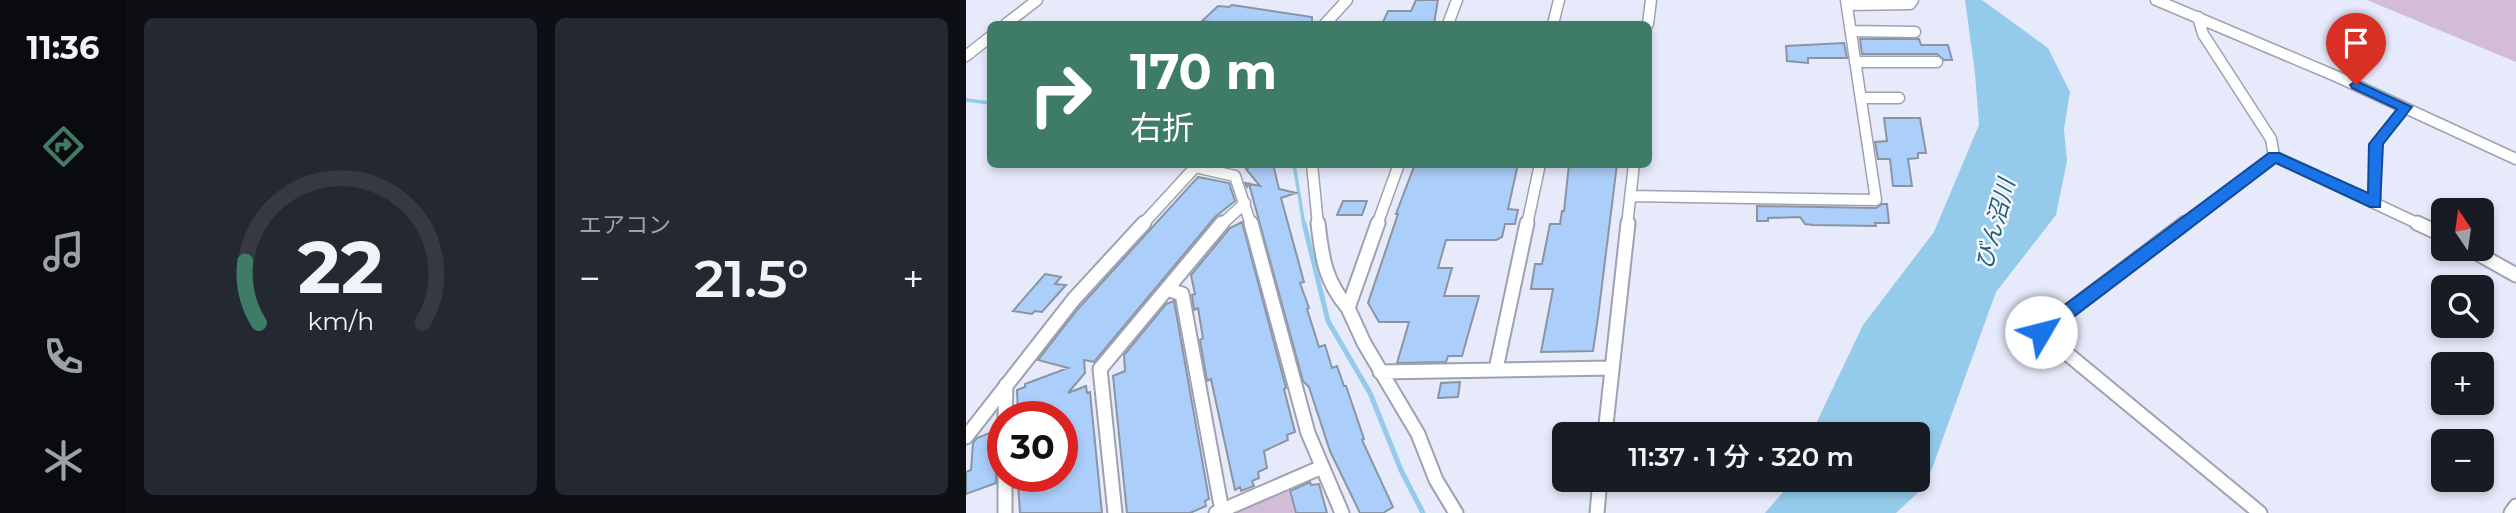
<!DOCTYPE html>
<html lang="ja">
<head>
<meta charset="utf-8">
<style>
	:root { --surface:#171b24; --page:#242831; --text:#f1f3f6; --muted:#9ea1a6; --line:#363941; --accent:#3f7c68 }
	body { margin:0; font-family:Montserrat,"Noto Sans JP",sans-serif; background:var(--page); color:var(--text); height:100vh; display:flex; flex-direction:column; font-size:26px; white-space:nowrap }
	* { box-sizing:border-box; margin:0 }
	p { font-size:23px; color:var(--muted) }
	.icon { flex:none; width:38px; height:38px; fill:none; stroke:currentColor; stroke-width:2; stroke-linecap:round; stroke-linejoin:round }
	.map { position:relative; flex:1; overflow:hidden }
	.side { display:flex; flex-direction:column; gap:18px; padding:18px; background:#0d0f14; width:840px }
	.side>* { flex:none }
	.banner { position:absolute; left:21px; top:21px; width:665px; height:147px; border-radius:10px; box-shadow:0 4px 10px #0003; background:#3f7c68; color:#fff; overflow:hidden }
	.needle { width:46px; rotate:347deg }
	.buttons { position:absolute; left:1465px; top:198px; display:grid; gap:14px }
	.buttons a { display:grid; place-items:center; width:63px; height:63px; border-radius:10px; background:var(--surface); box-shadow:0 4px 10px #0003; font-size:35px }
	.speed { position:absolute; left:21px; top:401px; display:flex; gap:14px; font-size:35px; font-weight:700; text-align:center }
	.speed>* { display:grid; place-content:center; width:91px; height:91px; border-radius:50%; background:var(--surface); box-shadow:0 4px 10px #0003; line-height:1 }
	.speed .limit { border:10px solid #d22; background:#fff; color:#111 }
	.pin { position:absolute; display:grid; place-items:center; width:60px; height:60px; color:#fff; margin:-72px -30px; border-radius:50% 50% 50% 0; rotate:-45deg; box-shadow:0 0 7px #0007 }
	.pin .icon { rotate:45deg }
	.me { position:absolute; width:77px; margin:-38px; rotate:53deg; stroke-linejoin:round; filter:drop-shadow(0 0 5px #0008) }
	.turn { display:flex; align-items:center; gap:24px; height:147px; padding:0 28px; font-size:32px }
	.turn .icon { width:91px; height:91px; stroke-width:2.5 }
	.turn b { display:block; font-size:49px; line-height:60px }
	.big { font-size:52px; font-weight:600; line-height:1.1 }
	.side .tile { flex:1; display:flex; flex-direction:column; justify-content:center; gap:10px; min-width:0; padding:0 24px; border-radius:10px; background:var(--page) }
	.side .dial { align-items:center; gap:0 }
	.dial svg { height:182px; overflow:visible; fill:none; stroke:var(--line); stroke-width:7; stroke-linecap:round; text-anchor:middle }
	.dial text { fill:var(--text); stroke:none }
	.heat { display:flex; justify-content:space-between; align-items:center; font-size:38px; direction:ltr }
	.side .tiles { flex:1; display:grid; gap:18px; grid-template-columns:repeat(2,1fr) }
	.trip { position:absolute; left:586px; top:422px; width:378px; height:70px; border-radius:10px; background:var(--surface); box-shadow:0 4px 10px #0003; font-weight:600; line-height:70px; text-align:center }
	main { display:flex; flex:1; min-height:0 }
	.tabs { display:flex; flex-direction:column; width:126px; justify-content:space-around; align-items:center; background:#090b0e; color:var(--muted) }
	.tabs .icon { width:49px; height:49px }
	.tabs .current { color:var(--accent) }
	.tabs b { font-size:32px; color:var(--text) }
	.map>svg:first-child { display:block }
	.green { fill:#d2bcd8 }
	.water { fill:#94cbeb }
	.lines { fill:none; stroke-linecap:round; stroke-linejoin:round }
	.stream-far1 { stroke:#94cbeb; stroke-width:3.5 }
	.stream { stroke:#94cbeb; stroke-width:5 }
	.building { fill:#accefa; stroke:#8b95a2; stroke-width:2 }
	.minor-far1-casing { stroke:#9ea1b0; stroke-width:13 }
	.minor-casing { stroke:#9ea1b0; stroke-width:17 }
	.minor-far1 { stroke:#fff; stroke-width:10 }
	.minor { stroke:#fff; stroke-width:13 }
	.route { fill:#1a73e8; stroke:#114b97; stroke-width:2 }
	.labels { text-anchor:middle; stroke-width:5; stroke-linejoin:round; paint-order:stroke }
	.water-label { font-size:23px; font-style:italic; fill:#1d5e7e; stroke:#f6f8fe }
</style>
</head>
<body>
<main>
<nav class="tabs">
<b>11:36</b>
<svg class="icon current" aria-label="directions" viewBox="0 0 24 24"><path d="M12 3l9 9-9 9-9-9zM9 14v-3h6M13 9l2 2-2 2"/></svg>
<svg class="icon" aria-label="music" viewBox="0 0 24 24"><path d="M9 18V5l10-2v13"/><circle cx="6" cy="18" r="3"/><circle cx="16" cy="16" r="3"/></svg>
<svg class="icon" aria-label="phone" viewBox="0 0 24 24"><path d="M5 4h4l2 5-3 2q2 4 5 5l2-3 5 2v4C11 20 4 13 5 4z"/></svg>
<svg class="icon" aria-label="climate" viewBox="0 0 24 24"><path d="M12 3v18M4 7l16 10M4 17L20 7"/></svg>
</nav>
<section class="side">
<div class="tiles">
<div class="tile dial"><svg viewBox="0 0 100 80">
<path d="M14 69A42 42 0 1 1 86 69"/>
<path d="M14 69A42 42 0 0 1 8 42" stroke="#3f7c68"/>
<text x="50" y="56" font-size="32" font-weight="700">22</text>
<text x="50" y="72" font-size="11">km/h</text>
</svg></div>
<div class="tile"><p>エアコン</p>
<div class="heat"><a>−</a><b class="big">21.5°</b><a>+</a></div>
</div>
</div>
</section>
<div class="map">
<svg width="1550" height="513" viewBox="0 0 1550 513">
	<rect width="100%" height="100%" fill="#e6eafa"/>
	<!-- green -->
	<path class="green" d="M 1401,0 L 1550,0 L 1550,62 Z
		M 322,489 L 329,513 L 270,513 Z"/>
	<!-- water -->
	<path class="water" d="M 999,0 L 1016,0 L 1082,48 L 1104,92 L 1098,129 L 1101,161 L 1090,215 L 1030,292 L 960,485 L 930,513 L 799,513 L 817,492 L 823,480 L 952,480 L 952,434 L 845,434 L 897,325 L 968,232 L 1013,125 L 1009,73 Z"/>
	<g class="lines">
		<!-- stream-far1 -->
		<path class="stream-far1" d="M 0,100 L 24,103
			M 328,164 L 338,225"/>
		<!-- stream -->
		<path class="stream" d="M 338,223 L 362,321 L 404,393 L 435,470 L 457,513"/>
	</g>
	<!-- building -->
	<path class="building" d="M 450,0 L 472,0 L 468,24 L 416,24 L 422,11 L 445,11 Z
		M 266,5 L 346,17 L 346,24 L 263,24 L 236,21 L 252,6 L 263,7 Z
		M 894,39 L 953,39 L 955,45 L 982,45 L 986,60 L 978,60 L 971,54 L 896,54 Z
		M 878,43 L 881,58 L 842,58 L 842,63 L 821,61 L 820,46 Z
		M 918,118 L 954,118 L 960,153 L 952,153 L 952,158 L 942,159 L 946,186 L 927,186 L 924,159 L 912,159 L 909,142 L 921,141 Z
		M 289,164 L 307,164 L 313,189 L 330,193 L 315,198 L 338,282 L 334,283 L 343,308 L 341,309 L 353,347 L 359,345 L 366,368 L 371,366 L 378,386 L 380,386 L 398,439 L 396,440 L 427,507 L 417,513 L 394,513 L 364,451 L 343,387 L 337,381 L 283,184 L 281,187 L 279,183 L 294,186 L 280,169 Z
		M 449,164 L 552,164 L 542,209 L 552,210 L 549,224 L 539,224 L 536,237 L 530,240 L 480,240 L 472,268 L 486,268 L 478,296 L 513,296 L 496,356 L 482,356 L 480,362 L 431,363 L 443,322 L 413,322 L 402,303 L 432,214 L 430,214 Z
		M 603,164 L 651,164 L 632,317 L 627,351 L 575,352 L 587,289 L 565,289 L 569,264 L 576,264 L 584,224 L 594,224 L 596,211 L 598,211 Z
		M 232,177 L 263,183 L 269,201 L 249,217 L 128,362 L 118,360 L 119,373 L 102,393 L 120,386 L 121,393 L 124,392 L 136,513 L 54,513 L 52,483 L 69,476 L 96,476 L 96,416 L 92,416 L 92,411 L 77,416 L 52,416 L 51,390 L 59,387 L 59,384 L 102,368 L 72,360 L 111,310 Z
		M 377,201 L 401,201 L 396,215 L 371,215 Z
		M 916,204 L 921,204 L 923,223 L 909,223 L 910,226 L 847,225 L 839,224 L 834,217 L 802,218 L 802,221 L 791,221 L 791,206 L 910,208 Z
		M 276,222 L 320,388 L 318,389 L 329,432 L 321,435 L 322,440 L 298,451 L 301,468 L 292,472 L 293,478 L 286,481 L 288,486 L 275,491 L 274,487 L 269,490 L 245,379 L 241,381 L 234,340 L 237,338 L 232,308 L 228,310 L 226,295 L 229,294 L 225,275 L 264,228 Z
		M 79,274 L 95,277 L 89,284 L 100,285 L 76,312 L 69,311 L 66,314 L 47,311 Z
		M 208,301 L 243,499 L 239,501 L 240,506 L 224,513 L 161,513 L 147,376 L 159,371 L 158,355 L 200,304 Z
		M 494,382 L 492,397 L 472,398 L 475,383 Z
		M 31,430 L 30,483 L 0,494 L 0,472 L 5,470 L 7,443 L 11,438 Z
		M 344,482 L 345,485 L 353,484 L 361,513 L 330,513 L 324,491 Z"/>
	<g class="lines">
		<!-- minor-far1 casing -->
		<g class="minor-far1-casing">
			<path id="minor-far1" d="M 1190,0 L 1372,77 L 1550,159
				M 881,5 L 944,4 L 947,0
				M 1232,17 L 1237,34 L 1305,139 L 1308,156
				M 40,24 L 71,0
				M 359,24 L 381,0
				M 482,24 L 491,0
				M 587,24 L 593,0
				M 682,24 L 685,0
				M 885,31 L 949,32
				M 0,56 L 24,37
				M 889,62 L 971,62
				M 895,98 L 933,98
				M 1308,156 L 1455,225
				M 346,164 L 352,225
				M 229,167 L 269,176 L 285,225
				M 664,196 L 910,200 L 880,0
				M 1409,203 L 1410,144 L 1439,108
				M 176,225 L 232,164
				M 255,225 L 279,203
				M 411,225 L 433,164
				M 561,225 L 574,164
				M 661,225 L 668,164
				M 1217,225 L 1308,156"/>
		</g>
		<!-- minor casing -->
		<g class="minor-casing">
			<path id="minor" d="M 285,223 L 342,433 L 376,513
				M 352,223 C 356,258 359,281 382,308
				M 412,223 L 382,308 L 398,343 L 452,434 L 470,480 L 490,513
				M 1219,223 L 1075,332 L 1294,513
				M 1451,223 L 1477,235
				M 1502,248 L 1550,275
				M 201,289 L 216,294 L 256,511
				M 530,369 L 561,223
				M 414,372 L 646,368
				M 39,416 L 40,385
				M 639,434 L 662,223
				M 0,437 L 108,299 L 178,223
				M 39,476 L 39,513
				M 149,513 L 134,369 L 256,223
				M 250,513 L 356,467
				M 631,513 L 634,480
				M 1545,513 L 1550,506"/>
		</g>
		<!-- minor-far1 -->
		<use href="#minor-far1" class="minor-far1"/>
		<!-- minor -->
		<use href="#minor" class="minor"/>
	</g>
	<!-- route -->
	<path class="route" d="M 1390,81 L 1446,107 L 1417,144 L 1414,207 L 1404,207 L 1310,163 L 1081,337 L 1069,337 L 1066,332 L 1069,327 L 1303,153 L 1313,153 L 1402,193 L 1403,144 L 1431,109 L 1386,88 L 1384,85 Z"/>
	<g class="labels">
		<!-- water labels -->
		<g class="water-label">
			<text transform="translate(1029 224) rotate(-75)" y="8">びん沼川</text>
		</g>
	</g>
</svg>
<div class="buttons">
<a><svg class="needle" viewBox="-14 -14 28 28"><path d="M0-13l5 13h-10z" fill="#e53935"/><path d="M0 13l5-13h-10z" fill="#9ea1a6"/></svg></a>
<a><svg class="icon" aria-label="search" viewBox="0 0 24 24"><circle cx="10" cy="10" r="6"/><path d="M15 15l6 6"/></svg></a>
<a>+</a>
<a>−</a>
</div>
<div class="speed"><div class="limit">30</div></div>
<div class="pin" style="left:1390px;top:85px;background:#d93025"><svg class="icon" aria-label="arrive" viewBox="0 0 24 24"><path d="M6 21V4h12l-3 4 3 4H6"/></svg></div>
<svg class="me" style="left:1075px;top:332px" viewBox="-20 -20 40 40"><circle r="19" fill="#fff"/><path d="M0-13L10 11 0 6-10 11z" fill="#1a73e8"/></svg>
<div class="trip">11:37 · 1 分 · 320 m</div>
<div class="banner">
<div class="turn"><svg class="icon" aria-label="right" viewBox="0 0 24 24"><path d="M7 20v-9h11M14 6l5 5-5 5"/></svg><div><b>170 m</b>右折</div></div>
</div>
</div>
</main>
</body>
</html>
